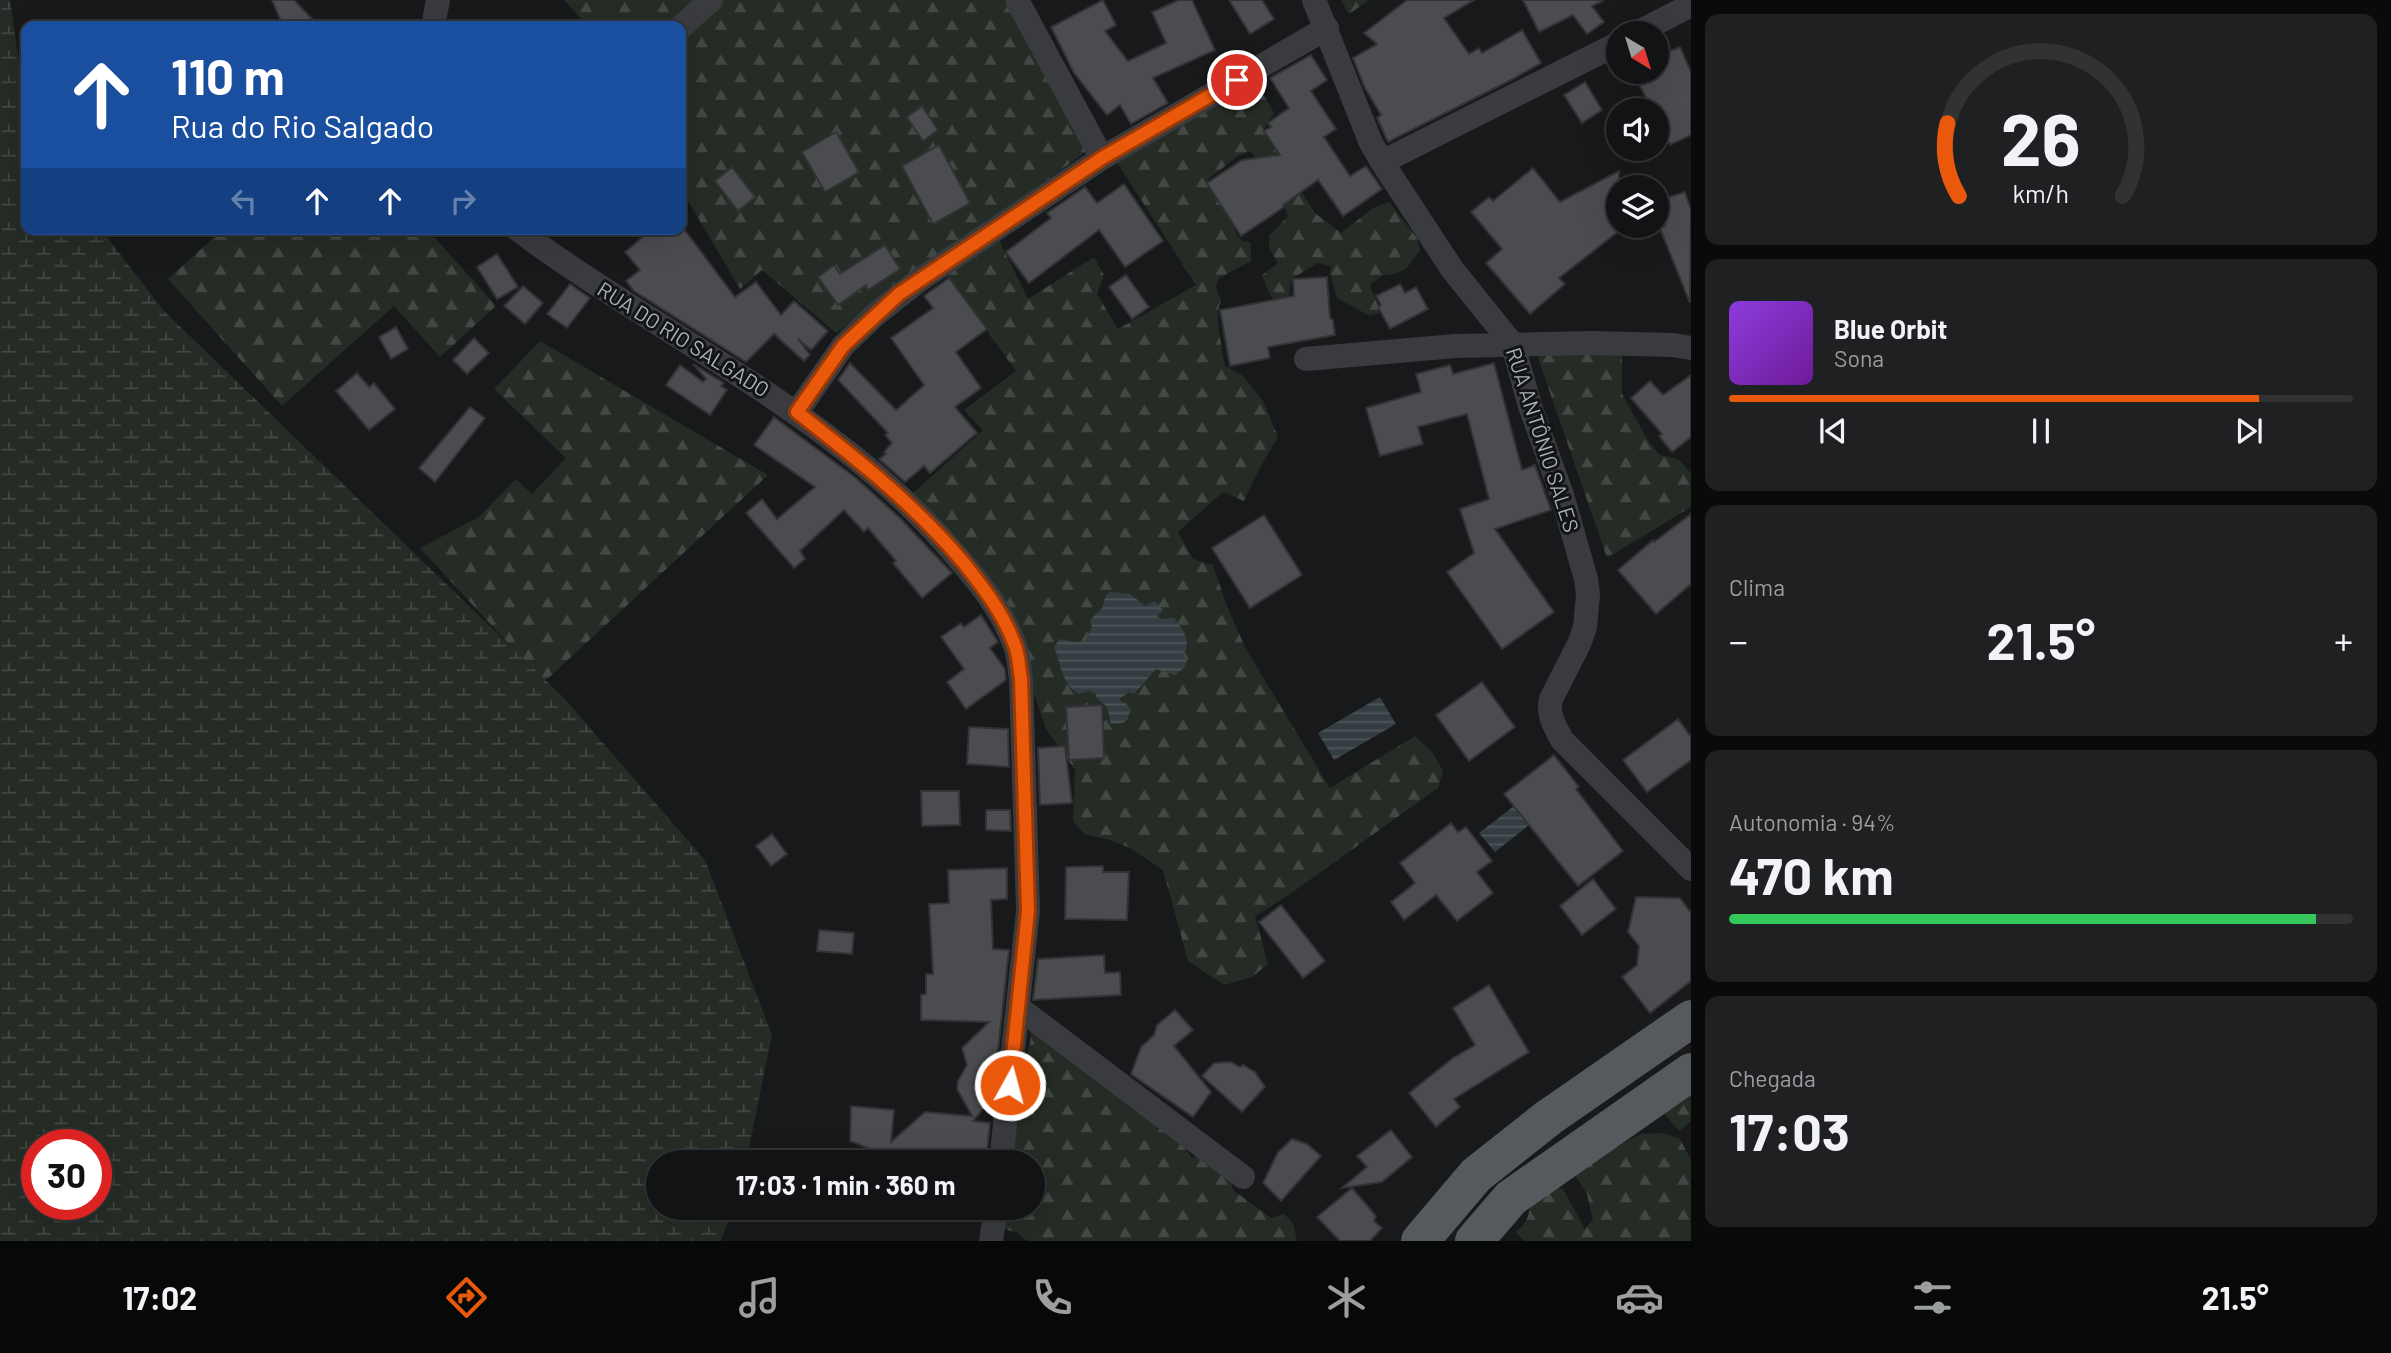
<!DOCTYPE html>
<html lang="pt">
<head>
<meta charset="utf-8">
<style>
	:root { --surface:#121314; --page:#1f2022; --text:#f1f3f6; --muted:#9c9ea0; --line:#313234; --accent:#ea580c }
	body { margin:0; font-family:Barlow,sans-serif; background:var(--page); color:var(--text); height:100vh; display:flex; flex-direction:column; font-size:26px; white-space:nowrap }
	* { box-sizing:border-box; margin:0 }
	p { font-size:23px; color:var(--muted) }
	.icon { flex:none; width:38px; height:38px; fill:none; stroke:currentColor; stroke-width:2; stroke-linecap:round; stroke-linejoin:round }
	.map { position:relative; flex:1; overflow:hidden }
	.drawer { display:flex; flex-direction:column; gap:14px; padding:14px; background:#0a0a0b; width:700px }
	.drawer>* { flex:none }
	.hud { position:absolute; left:21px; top:21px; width:665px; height:214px; border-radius:14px; box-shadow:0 7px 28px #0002,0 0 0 2px var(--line); background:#1a4fa0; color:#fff; overflow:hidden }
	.needle { width:46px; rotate:142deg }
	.buttons { position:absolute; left:1606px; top:21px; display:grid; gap:14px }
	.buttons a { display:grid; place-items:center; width:63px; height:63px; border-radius:50%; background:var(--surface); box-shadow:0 7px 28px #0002,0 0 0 2px var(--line); font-size:35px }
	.speed { position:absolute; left:21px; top:1129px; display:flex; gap:14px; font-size:35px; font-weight:700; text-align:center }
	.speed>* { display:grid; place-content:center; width:91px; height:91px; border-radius:50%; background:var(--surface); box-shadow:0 7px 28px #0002,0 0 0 2px var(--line); line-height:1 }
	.speed .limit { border:10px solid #d22; background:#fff; color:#111 }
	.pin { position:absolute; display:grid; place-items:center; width:60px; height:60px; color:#fff; margin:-30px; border:4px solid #fff; border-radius:50%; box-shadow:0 2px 7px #0007 }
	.me { position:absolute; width:77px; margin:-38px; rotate:7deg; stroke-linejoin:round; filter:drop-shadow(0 0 5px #0008) }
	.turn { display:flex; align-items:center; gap:24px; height:147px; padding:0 35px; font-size:32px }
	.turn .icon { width:91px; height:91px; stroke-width:2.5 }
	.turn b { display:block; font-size:49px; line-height:60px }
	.lanes { display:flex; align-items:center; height:66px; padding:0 35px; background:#0003; justify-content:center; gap:35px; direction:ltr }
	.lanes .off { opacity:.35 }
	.big { font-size:52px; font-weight:700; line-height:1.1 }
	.drawer .tile { flex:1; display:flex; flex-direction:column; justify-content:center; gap:10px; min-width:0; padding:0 24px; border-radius:14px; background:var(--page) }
	.drawer .dial { align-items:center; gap:0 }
	.dial svg { height:182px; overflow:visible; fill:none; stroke:var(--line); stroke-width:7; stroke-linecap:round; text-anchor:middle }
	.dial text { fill:var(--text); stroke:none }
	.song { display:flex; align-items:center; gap:21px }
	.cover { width:84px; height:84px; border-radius:10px; background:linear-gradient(135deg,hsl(270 70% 55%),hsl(280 70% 35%)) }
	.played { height:7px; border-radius:4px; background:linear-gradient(90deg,var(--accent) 85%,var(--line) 85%) }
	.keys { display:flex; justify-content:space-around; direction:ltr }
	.heat { display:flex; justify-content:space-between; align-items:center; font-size:38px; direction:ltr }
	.charge { height:10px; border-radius:5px; background:linear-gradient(90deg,#34c759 94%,var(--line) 0) }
	.trip { position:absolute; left:646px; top:1150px; width:399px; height:70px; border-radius:35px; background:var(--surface); box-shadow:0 7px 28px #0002,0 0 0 2px var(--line); font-weight:700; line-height:70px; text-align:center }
	.dock { display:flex; height:112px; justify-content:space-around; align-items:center; background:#070808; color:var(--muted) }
	.dock .icon { width:49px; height:49px }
	.dock .current { color:var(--accent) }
	.dock b { font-size:32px; color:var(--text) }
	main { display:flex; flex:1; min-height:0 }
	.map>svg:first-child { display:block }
	.forest { fill:url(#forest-firs) }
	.wetland { fill:url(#wetland-marsh); fill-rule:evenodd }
	.water { fill:url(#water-rules) }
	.building { fill:#4a4c4f; stroke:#333336; stroke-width:2 }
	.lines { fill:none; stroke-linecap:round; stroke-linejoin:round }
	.minor { stroke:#3a3b3f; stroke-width:24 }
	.primary { stroke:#56595d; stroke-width:38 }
	.route-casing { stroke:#983908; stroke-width:18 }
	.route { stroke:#ea580c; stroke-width:12 }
	.labels { text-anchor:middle; stroke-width:6; stroke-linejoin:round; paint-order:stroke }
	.street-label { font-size:21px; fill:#acb2b8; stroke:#131415 }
</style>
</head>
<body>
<main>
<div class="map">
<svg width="1691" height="1241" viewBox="0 0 1691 1241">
	<defs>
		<pattern id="forest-firs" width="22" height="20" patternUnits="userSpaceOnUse" patternTransform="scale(1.75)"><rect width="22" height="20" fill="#252c25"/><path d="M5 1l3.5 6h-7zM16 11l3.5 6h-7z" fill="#424843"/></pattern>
		<pattern id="wetland-marsh" width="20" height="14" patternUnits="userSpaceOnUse" patternTransform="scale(1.75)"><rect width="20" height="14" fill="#252c25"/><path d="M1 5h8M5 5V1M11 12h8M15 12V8" fill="none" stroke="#424843"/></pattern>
		<pattern id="water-rules" width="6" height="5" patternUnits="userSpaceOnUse" patternTransform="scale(1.75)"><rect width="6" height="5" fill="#343d42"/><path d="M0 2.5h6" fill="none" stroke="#4f575b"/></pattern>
	</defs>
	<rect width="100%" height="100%" fill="#18191a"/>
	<!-- forest -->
	<path class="forest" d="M 564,0 L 1004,0 L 1087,151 L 836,333 L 762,270 L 740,289 L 681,189 L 681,26 L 588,26 Z
		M 1341,0 L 1369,0 L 1349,14 Z
		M 1249,81 L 1265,97 L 1274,113 L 1263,131 L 1315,213 L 1341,233 L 1373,208 L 1389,202 L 1417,238 L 1420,250 L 1406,269 L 1391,275 L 1383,275 L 1370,285 C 1372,296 1379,301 1379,313 L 1370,316 L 1337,298 L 1330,274 L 1331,266 L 1317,263 L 1292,279 L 1288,299 L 1276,303 L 1269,293 L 1262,275 L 1278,263 L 1269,248 L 1269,236 L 1288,216 L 1283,203 L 1251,151 L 1238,156 L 1207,180 L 1226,211 L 1237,235 L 1243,242 L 1248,241 L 1251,244 L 1251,261 L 1218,279 L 1216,287 L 1221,301 C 1213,316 1223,350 1225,366 L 1242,375 L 1263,401 L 1278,437 L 1258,471 L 1244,501 L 1223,492 L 1178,532 L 1193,559 L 1213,565 L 1226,604 L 1246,649 L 1330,788 L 1415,736 L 1432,752 L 1443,771 L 1438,788 L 1290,894 L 1255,916 L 1268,964 L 1252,977 L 1224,985 L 1188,961 L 1163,870 L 1130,848 L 1107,839 L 1084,834 L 1073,821 L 1075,770 L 1046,729 L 1026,669 L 910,496 L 983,430 L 964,410 L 1016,371 L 945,272 L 997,236 L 1028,299 L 1094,257 L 1104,275 L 1097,294 L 1118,329 L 1196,285 L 1116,161 Z
		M 223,229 L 427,229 L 496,306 L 440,357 L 394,306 L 282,406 L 168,279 Z
		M 540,341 L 768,475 L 544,682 L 420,548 L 479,517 L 516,479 L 532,494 L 566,458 L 494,389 Z
		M 1622,349 L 1622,394 L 1647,439 L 1660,455 L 1678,459 L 1691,473 L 1691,507 L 1607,558 L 1536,352 Z
		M 1032,1026 L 1169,1127 L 1192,1158 L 1202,1156 L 1217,1173 L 1230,1177 L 1233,1190 L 1271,1218 L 1284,1214 L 1293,1223 L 1297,1241 L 1027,1241 L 1018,1233 L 1003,1229 L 1005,1208 L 1032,1208 L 1032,1162 L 1010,1162 L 1023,1067 L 1030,1043 Z
		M 1691,1091 L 1691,1121 L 1679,1131 L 1664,1113 Z
		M 1664,1133 L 1680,1139 L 1691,1160 L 1691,1241 L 1524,1241 L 1516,1232 C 1528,1222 1531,1213 1529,1198 L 1547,1186 L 1563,1189 L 1585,1229 L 1593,1220 L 1587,1194 L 1572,1170 L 1641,1134 Z"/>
	<!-- wetland -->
	<path class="wetland" d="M 0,0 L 10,0 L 26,111 L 26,229 L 101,229 L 163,310 L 563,697 L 705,860 L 772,1035 L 746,1162 L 658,1162 L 658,1208 L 733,1208 L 721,1241 L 0,1241 ZM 37,1144 L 96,1144 L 96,1204 L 37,1204 Z"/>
	<!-- water -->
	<path class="water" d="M 1110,592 L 1130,594 L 1145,606 L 1155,601 L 1163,610 L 1157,616 L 1161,619 L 1174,618 C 1183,629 1192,641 1183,655 L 1187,660 L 1185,667 L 1175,675 L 1156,669 L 1134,694 L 1129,692 L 1119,699 L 1130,710 L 1128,719 L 1123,723 L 1111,724 L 1107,707 L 1097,698 L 1095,693 L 1089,691 L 1079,694 C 1062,685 1061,664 1054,647 L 1060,639 L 1075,642 L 1085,641 L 1092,627 L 1090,620 L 1102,608 L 1106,595 Z
		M 1380,697 L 1396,724 L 1334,760 L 1318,733 Z
		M 1514,806 L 1529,825 L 1495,852 L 1479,833 Z"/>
	<!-- building -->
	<path class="building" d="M 272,0 L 294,0 L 319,26 L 283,26 Z
		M 1103,0 L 1116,25 L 1105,31 L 1128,61 L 1166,43 L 1152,12 L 1179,0 L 1192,0 L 1215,50 L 1153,78 L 1168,103 L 1131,124 L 1120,105 L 1107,115 L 1074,73 L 1051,27 Z
		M 1229,0 L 1262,0 L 1274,19 L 1250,34 Z
		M 1407,0 L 1474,0 L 1444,18 L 1469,54 L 1479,48 L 1482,53 L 1522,30 L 1541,63 L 1511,80 L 1388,142 L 1377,118 L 1381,115 L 1365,88 L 1353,58 L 1377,44 L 1364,33 Z
		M 1523,0 L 1604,0 L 1592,6 L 1604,22 L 1587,34 L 1573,15 L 1539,32 Z
		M 1680,47 L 1691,72 L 1691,135 L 1670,145 L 1657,120 L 1657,110 L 1652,110 L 1633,72 L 1657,72 L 1657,56 Z
		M 1311,55 L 1327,80 L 1311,91 L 1336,129 L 1324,137 L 1350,176 L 1366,166 L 1382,189 L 1343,216 L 1318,180 L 1283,205 L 1284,207 L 1241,236 L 1207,183 L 1242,160 L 1280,155 L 1264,131 L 1271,127 L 1268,123 L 1289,108 L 1270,78 Z
		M 1585,82 L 1602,110 L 1582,123 L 1564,95 Z
		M 922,106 L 938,130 L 923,141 L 907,117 Z
		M 836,132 L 859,172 L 825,192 L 802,152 Z
		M 939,145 L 970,203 L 933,224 L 902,166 Z
		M 732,167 L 755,197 L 738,211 L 715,181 Z
		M 1533,168 L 1560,202 L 1619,171 L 1619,231 L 1559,278 L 1565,284 L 1530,314 L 1486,263 L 1502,249 L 1471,212 L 1489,197 L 1493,201 Z
		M 1124,184 L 1163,241 L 1125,267 L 1099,230 L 1029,283 L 1006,252 L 1051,218 L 1047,213 L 1085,187 L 1097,203 Z
		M 1685,192 L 1691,210 L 1690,303 L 1659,226 L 1665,226 L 1657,203 L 1657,201 Z
		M 652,229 L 684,229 L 735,297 L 756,282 L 781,315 L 794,301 L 828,331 L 811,350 L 798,339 L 810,355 L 804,361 L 774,334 L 746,362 L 634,291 L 626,281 L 640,270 L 625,252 Z
		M 885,245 L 900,269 L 868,290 L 866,285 L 838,305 L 818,277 L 834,265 L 840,274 Z
		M 497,254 L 518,287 L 497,299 L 477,267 Z
		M 1126,275 L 1149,307 L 1132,319 L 1109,287 Z
		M 1327,277 L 1330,318 L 1333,320 L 1335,335 L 1268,347 L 1270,358 L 1230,366 L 1220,310 L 1294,296 L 1293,279 Z
		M 949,278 L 987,329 L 956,352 L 981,388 L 955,407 L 977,433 L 930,473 L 924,466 L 905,482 L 879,459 L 886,454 L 884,452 L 892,443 L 885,435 L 888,433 L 838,380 L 850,363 L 896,410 L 924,385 L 891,338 L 933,308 L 924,296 Z
		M 570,284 L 590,298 L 567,328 L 547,314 Z
		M 1400,284 L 1405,293 L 1416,287 L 1428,309 L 1390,329 L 1378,307 L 1381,305 L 1376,296 Z
		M 523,286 L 543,303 L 525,324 L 504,306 Z
		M 396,327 L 408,349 L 391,359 L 379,337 Z
		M 474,338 L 489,353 L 467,374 L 453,360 Z
		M 1494,363 L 1522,470 L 1535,465 L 1551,510 L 1495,529 L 1554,612 L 1502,649 L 1447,572 L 1474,553 L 1460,509 L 1489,499 L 1467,414 L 1418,427 L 1423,444 L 1380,456 L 1366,408 L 1421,392 L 1416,374 L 1450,365 L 1453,374 Z
		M 693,364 L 724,383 L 721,386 L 727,390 L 710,415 L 666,385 L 680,365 L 703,382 L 706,379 Z
		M 357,373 L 369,387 L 374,383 L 395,409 L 369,430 L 336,391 Z
		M 1691,375 L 1691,437 L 1672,452 L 1659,436 L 1662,434 L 1631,398 L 1650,381 L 1663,395 Z
		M 470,407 L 485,418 L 435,482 L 419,468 Z
		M 774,417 L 856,478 L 901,519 L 952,573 L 922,598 L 893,563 L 896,561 L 868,528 L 864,532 L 844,510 L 800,551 L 805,559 L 794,568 L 746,513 L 762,499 L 777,519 L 815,487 L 754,445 Z
		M 1691,514 L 1691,584 L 1656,614 L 1618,570 L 1653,540 L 1654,542 Z
		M 1264,515 L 1302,575 L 1250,608 L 1212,548 Z
		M 981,615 L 998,642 L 990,648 L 1005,669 L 1006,680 L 966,709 L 947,682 L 964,669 L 941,637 L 961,623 L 964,627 Z
		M 1482,682 L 1515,727 L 1469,761 L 1436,715 Z
		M 1102,705 L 1104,758 L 1069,760 L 1066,707 Z
		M 1678,719 L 1691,737 L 1691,760 L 1647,792 L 1623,760 Z
		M 969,727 L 1008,729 L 1009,767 L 967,764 Z
		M 1065,746 L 1072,803 L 1040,805 L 1038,748 Z
		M 1554,755 L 1579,787 L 1576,789 L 1623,851 L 1578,886 L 1504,794 Z
		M 921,791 L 959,791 L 960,825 L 922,826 Z
		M 986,810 L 1010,810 L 1011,831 L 986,830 Z
		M 1451,823 L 1458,832 L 1466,827 L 1492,861 L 1477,872 L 1493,893 L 1457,921 L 1436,895 L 1404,920 L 1391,902 L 1415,883 L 1400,863 Z
		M 772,834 L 787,854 L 771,866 L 756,846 Z
		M 1103,866 L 1103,872 L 1129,872 L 1127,920 L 1065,919 L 1066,867 Z
		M 1007,868 L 1007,899 L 991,900 L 993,949 L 1009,950 L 993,1097 L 973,1121 L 990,1123 L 986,1162 L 867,1162 L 868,1148 L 850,1141 L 851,1106 L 894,1110 L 891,1142 L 925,1112 L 972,1116 L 957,1089 L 958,1081 L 967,1065 L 962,1048 L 989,1022 L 921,1020 L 921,995 L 926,994 L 926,974 L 933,974 L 929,904 L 949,903 L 948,870 Z
		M 1593,879 L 1616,909 L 1582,935 L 1560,906 Z
		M 1636,897 L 1680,898 L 1691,913 L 1691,981 L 1650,1013 L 1622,977 L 1637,965 L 1639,946 L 1628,932 Z
		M 1281,905 L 1325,961 L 1303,978 L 1259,922 Z
		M 819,930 L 854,933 L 852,954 L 817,951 Z
		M 1104,955 L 1105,973 L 1120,972 L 1121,995 L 1033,1000 L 1038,959 Z
		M 1489,985 L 1529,1052 L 1454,1099 L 1460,1107 L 1436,1127 L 1409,1093 L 1453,1058 L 1475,1045 L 1453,1008 Z
		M 1175,1010 L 1193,1030 L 1174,1046 L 1211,1092 L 1193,1117 L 1131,1074 L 1141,1047 L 1154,1035 L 1157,1025 Z
		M 1231,1062 L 1240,1067 L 1243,1065 L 1255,1072 L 1265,1087 L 1242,1112 L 1202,1076 L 1214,1063 Z
		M 1391,1130 L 1412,1157 L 1382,1182 L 1342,1188 L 1367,1167 L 1357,1156 Z
		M 1292,1139 L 1307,1144 L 1321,1156 L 1281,1201 L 1263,1183 L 1278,1152 Z
		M 1352,1188 L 1376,1216 L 1374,1221 L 1382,1228 L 1370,1241 L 1340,1241 L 1317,1217 Z"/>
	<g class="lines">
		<!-- minor -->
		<path class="minor" d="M 1017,0 L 1102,158
			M 1314,0 L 1371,143 L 1382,162 L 1452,269 L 1513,345 L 1530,406 L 1562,495 L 1586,579 L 1588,595 L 1585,627 L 1579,644 L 1551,699 C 1547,715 1555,726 1562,740 L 1691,869
			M 433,26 L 438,0
			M 681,27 L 711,0
			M 1637,33 L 1691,5
			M 1382,162 L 1619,43
			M 517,229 C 664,339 840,415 959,559 C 981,584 1002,611 1014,643 C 1019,654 1019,668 1021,679 L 1028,911 L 1001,1162
			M 1306,359 L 1455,346 L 1591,343 L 1673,345 L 1691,348
			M 797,412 L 843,346 L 875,315 L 918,281 L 1102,158 L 1327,28
			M 1019,1008 L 1243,1177
			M 991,1241 L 996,1208"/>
		<!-- primary -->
		<path class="primary" d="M 1420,1241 L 1476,1175 L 1548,1118 L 1691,1019
			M 1474,1241 L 1511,1198 L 1691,1072"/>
	</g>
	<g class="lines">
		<!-- route casing -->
		<g class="route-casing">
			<path id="route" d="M 1010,1085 L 1028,911 L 1021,679 C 1019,668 1019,654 1014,643 C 1003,613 983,587 963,562 C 913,503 857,459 797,412 L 843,346 L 899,294 L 1102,158 L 1237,80"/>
		</g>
		<!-- route -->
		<use href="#route" class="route"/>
	</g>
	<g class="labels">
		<!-- street labels -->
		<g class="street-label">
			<text transform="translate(683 340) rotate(32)" y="7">RUA DO RIO SALGADO</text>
			<text transform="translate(1542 440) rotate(72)" y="7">RUA ANTÔNIO SALES</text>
		</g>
	</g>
</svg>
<div class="buttons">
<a><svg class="needle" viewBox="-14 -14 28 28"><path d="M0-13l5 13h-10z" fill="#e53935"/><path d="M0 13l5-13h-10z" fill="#9c9ea0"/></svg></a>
<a><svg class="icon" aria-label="sound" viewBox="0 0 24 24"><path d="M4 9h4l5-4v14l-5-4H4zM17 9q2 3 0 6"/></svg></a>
<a><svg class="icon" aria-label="layers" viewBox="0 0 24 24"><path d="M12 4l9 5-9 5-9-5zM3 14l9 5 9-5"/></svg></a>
</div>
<div class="speed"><div class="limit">30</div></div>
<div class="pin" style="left:1237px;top:80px;background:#d93025"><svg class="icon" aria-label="arrive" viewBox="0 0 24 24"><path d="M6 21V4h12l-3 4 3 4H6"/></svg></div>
<svg class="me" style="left:1010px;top:1085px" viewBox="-20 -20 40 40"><circle r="17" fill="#ea580c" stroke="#fff" stroke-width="3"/><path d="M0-11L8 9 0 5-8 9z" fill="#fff"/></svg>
<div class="trip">17:03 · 1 min · 360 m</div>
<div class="hud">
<div class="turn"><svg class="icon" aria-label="ahead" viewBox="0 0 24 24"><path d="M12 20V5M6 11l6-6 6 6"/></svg><div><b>110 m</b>Rua do Rio Salgado</div></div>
<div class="lanes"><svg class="icon off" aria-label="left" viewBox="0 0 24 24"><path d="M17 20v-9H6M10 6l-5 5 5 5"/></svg><svg class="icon" aria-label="ahead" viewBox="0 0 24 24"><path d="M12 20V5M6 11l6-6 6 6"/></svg><svg class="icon" aria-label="ahead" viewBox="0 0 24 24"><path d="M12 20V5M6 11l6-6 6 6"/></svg><svg class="icon off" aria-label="right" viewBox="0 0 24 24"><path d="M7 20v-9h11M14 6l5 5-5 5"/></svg></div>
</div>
</div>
<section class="drawer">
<div class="tile dial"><svg viewBox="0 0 100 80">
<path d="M14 69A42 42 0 1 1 86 69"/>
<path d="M14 69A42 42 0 0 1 9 37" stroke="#ea580c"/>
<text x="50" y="56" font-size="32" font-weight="700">26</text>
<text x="50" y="72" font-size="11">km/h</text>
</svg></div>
<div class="tile">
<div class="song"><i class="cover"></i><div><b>Blue Orbit</b><p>Sona</p></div></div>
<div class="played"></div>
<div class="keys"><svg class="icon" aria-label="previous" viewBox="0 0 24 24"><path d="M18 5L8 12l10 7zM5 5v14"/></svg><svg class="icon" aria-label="pause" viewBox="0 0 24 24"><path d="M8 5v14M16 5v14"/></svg><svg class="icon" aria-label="next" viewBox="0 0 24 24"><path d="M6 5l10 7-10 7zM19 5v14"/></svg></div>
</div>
<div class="tile"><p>Clima</p>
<div class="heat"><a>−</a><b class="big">21.5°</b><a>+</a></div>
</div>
<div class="tile"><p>Autonomia · 94%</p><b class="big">470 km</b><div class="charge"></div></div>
<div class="tile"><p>Chegada</p><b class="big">17:03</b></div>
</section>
</main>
<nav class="dock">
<b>17:02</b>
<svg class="icon current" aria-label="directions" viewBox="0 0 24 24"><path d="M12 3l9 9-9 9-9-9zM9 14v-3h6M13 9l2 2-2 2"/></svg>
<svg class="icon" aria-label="music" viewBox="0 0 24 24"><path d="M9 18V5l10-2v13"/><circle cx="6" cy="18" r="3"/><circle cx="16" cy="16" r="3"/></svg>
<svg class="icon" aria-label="phone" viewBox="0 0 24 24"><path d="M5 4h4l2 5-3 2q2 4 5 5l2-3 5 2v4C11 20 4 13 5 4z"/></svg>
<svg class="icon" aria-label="climate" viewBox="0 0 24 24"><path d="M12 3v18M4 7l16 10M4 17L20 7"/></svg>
<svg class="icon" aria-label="car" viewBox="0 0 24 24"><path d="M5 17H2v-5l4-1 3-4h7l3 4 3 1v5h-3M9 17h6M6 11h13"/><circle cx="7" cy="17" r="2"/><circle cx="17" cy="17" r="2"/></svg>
<svg class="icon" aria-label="filters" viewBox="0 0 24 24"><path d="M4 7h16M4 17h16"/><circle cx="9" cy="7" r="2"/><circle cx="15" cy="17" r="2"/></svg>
<b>21.5°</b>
</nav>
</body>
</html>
